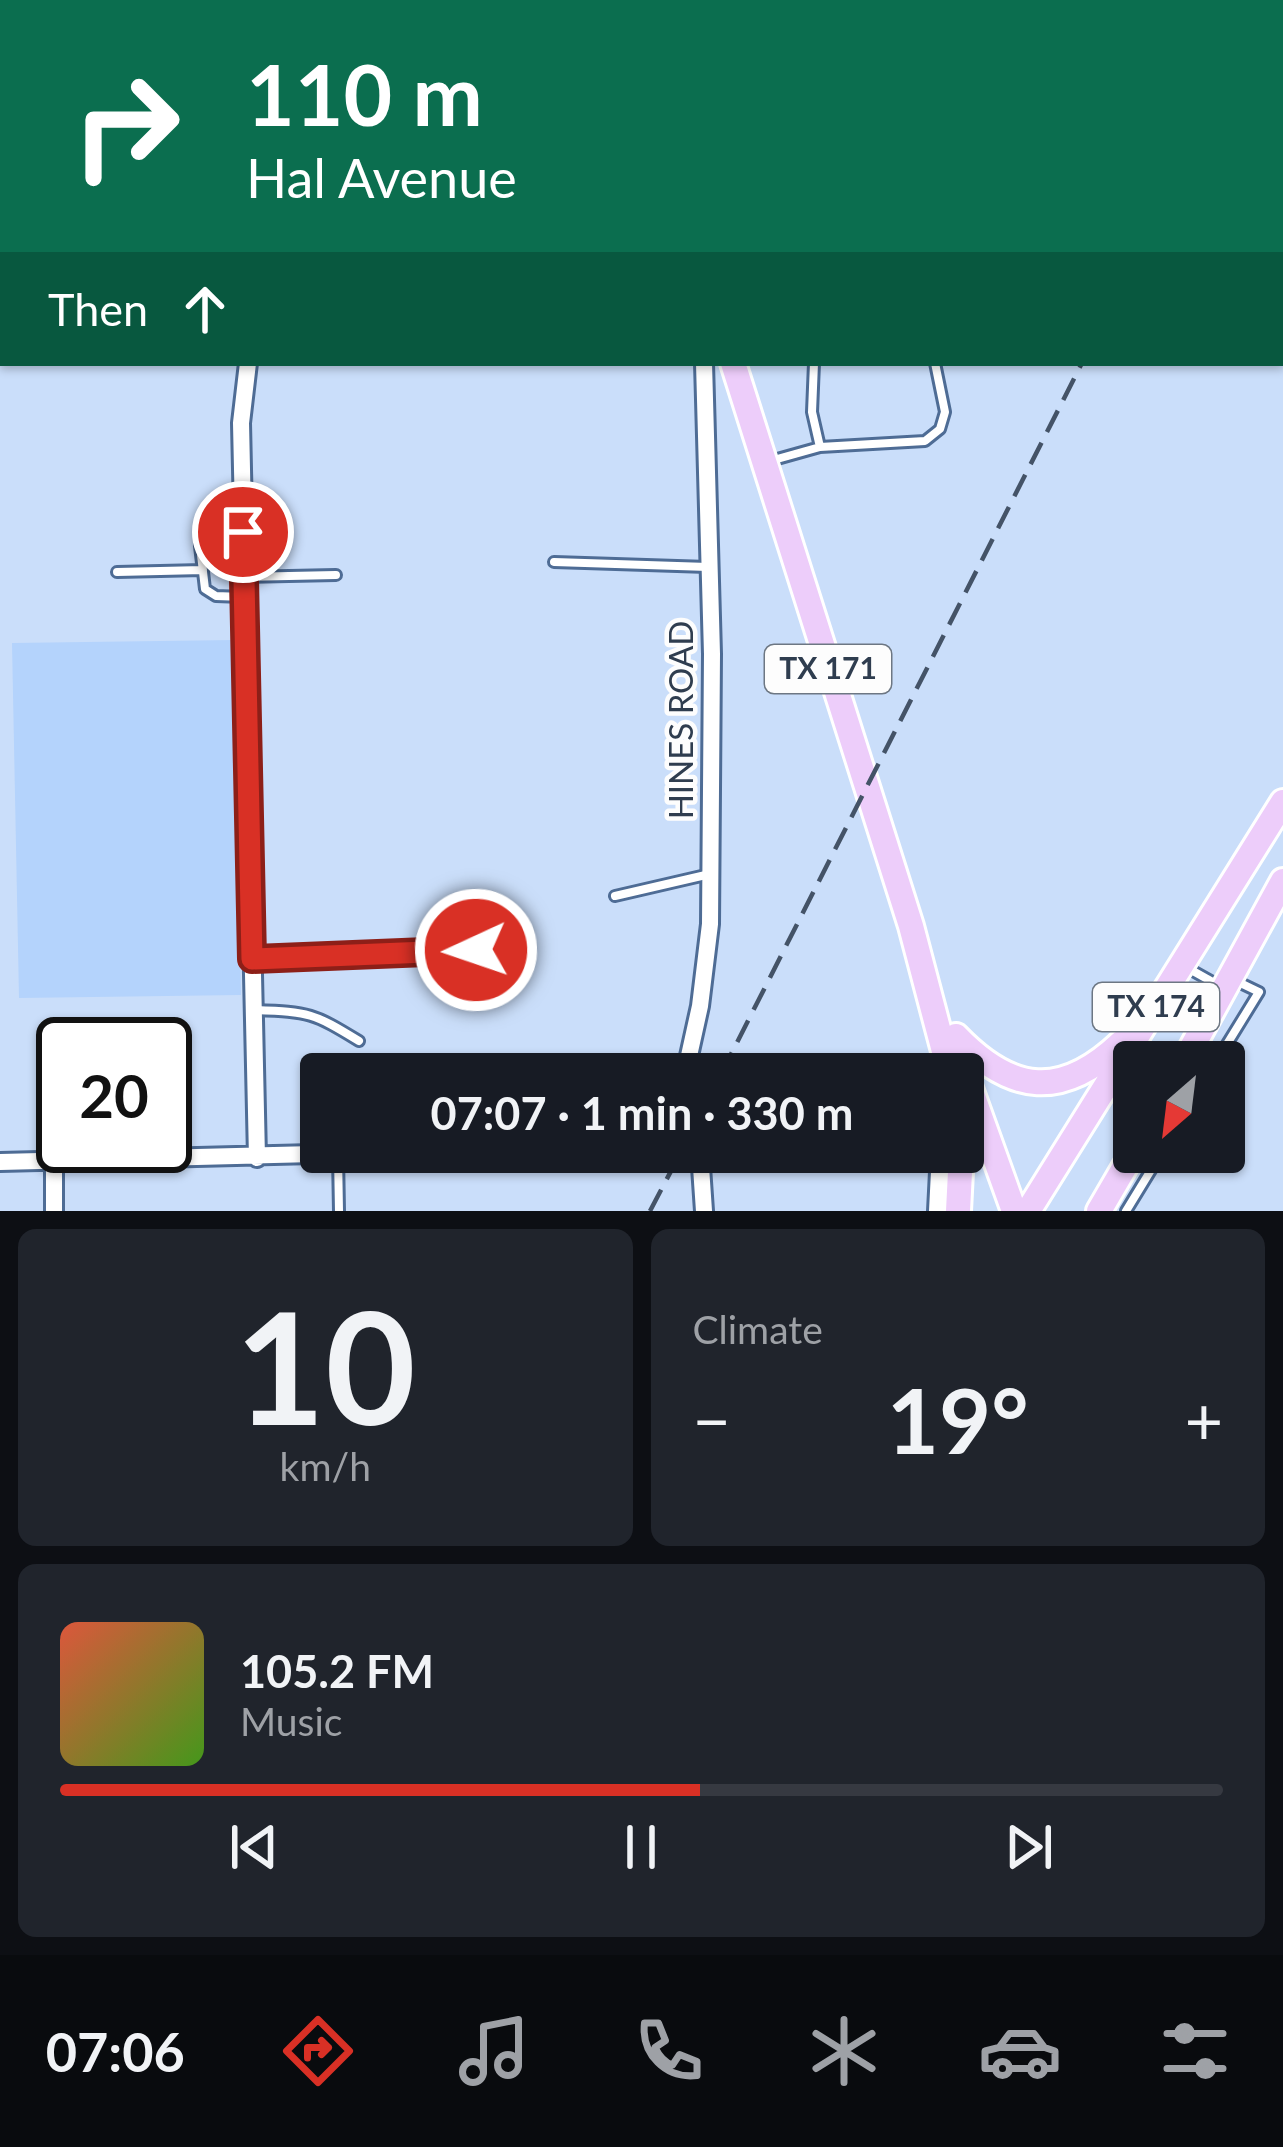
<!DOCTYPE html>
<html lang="en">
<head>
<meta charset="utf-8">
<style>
	:root { --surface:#171b24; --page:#20242c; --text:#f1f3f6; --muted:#9ea1a6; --line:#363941; --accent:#d93025 }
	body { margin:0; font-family:Lato,sans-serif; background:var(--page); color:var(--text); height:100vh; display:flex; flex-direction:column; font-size:45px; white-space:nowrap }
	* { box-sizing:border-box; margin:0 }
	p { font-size:39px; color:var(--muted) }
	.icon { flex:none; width:66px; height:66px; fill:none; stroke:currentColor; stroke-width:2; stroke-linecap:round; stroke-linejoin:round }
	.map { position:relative; height:1211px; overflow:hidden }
	.sheet { display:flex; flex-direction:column; gap:18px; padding:18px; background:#0d0f14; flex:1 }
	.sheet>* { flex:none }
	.banner { position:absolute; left:0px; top:0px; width:1284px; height:366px; box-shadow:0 3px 9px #0004; background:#0b6e4f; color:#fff; overflow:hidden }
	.needle { width:78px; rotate:208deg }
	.buttons { position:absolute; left:1113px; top:1041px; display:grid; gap:24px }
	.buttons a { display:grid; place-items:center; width:132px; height:132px; border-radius:12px; background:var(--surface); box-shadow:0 3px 9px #0004; font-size:60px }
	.speed { position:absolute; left:36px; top:1017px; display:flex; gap:24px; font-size:60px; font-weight:700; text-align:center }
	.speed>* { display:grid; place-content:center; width:156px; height:156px; border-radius:50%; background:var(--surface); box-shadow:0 3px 9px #0004; line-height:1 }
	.speed .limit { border:6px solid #111; border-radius:18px; background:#fff; color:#111 }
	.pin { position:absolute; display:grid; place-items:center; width:102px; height:102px; color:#fff; margin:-51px; border:6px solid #fff; border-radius:50%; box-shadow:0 3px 12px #0007 }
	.me { position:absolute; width:132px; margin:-66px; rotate:267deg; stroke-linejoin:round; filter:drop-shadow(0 0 9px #0008) }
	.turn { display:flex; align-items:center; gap:42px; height:252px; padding:0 48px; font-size:54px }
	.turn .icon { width:156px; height:156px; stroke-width:2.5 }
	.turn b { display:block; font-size:84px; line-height:102px }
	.then { display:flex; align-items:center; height:114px; padding:0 48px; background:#0003; gap:24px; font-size:45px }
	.big { font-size:90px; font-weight:700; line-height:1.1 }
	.sheet .card { flex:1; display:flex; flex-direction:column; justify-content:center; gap:18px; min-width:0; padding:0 42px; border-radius:18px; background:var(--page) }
	.sheet .dial { align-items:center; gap:0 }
	.dial b { font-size:156px; line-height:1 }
	.song { display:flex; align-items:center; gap:36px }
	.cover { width:144px; height:144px; border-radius:18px; background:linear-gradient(135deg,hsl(10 70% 55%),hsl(100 70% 35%)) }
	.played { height:12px; border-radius:6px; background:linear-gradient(90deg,var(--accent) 55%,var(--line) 55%) }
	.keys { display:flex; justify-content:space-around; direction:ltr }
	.heat { display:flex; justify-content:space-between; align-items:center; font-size:66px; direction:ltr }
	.sheet .tiles { flex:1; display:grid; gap:18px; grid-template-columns:1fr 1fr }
	.card:last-child { grid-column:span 2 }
	.trip { position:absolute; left:300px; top:1053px; width:684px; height:120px; border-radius:12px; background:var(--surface); box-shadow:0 3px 9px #0004; font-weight:700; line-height:120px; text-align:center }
	.menu { display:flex; height:192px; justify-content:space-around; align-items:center; background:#090b0e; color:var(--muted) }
	.menu .icon { width:84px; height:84px }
	.menu .current { color:var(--accent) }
	.menu b { font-size:54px; color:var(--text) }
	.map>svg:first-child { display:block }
	.built { fill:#b4d3fc }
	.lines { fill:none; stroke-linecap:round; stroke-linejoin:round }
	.lane-casing { stroke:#4e6c95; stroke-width:14 }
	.street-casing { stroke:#4e6c95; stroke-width:22 }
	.primary-casing { stroke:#fff; stroke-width:30 }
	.lane { stroke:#fff; stroke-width:8 }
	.street { stroke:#fff; stroke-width:16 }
	.primary { stroke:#edcdfa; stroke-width:24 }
	.rail { stroke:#445367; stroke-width:4.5; stroke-dasharray:24 12; stroke-linecap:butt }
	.route-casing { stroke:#8d1f18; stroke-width:30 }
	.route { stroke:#d93025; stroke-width:21 }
	.labels { text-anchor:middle; stroke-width:9; stroke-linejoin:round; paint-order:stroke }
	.shield { fill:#fdfdfd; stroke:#6d7783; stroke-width:3 }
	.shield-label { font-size:30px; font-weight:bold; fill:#2f3d4f }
	.street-label { font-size:33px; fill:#2f3d4f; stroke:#fdfdfd }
</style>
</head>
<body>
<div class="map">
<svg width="1283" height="1211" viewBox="0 0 1283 1211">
	<rect width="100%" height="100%" fill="#cadefa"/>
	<!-- built -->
	<path class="built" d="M 234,640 L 241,995 L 19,998 L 12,643 Z"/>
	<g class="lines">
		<!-- lane casing -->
		<g class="lane-casing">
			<path id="lane" d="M 1281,272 L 1283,272
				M 1281,348 L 1283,349
				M 820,447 L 925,441 L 940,429 L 945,412 L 935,363
				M 770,461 L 820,447 L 812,412 L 814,363
				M 554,562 L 708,567
				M 117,572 L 203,570
				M 245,577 L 336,575
				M 243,597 L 216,596 L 205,589 L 200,546 L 211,537 L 243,533
				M 615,896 L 710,874
				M 254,959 L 476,950
				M 1184,966 L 1218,985
				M 255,1010 C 310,1012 313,1013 359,1041
				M 1216,1062 L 1259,992 L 1232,979
				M 338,1155 L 339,1211
				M 1126,1211 L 1162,1152"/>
		</g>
		<!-- street casing -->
		<g class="street-casing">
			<path id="street" d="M 248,363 L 241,423 L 257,1158
				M 685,1074 L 700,1006 L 710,924 L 712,654 L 704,363
				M 700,1152 L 704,1211
				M 0,1162 L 393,1152
				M 54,1211 L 54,1163
				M 937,1211 L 940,1152"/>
		</g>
		<!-- primary casing -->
		<g class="primary-casing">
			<path id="primary" d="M 697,0 L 697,3
				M 733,363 L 911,926 L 950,1074
				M 956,1036 C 1012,1094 1062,1099 1121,1043
				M 957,1052 L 1014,1211
				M 1184,1062 L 1283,881
				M 958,1211 L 961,1152
				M 1028,1211 L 1283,802
				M 1099,1211 L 1134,1151"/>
		</g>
		<!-- lane -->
		<use href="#lane" class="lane"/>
		<!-- street -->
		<use href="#street" class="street"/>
		<!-- primary -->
		<use href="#primary" class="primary"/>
		<!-- rail -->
		<path class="rail" d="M 1265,3 L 1266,0
			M 721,1074 L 1082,363
			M 650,1211 L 681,1152"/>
	</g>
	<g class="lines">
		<!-- route casing -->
		<g class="route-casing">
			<path id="route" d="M 243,532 L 252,959 L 476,950"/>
		</g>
		<!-- route -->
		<use href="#route" class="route"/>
	</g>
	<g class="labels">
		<!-- shield labels -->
		<g class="shield">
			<rect x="765" y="645" width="126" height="48" rx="9"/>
			<rect x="1093" y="983" width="126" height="48" rx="9"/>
		</g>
		<g class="shield-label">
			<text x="828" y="679">TX 171</text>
			<text x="1156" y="1017">TX 174</text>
		</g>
		<!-- street labels -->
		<g class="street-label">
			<text transform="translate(681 720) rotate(-90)" y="12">HINES ROAD</text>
		</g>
	</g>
</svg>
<div class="buttons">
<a><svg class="needle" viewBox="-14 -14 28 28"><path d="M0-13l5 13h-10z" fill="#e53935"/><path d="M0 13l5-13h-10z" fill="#9ea1a6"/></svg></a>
</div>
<div class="speed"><div class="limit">20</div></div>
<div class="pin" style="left:243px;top:532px;background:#d93025"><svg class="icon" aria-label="arrive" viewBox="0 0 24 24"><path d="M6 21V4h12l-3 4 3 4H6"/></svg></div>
<svg class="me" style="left:476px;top:950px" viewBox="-20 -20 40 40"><circle r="17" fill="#d93025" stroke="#fff" stroke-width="3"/><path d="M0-11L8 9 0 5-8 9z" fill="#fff"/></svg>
<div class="trip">07:07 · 1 min · 330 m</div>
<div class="banner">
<div class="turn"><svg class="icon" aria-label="right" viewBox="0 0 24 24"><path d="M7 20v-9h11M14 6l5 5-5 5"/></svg><div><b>110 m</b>Hal Avenue</div></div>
<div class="then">Then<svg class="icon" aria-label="ahead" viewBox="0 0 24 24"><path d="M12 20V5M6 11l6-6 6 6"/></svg></div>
</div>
</div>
<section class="sheet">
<div class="tiles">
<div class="card dial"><b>10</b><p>km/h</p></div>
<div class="card"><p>Climate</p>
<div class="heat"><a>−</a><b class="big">19°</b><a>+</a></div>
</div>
<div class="card">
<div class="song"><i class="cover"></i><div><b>105.2 FM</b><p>Music</p></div></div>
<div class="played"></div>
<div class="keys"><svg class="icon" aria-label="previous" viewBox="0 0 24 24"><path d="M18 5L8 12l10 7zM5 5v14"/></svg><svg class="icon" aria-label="pause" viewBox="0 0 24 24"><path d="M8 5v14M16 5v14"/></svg><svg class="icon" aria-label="next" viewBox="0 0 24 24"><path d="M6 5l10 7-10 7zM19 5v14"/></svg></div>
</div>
</div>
</section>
<nav class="menu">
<b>07:06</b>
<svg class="icon current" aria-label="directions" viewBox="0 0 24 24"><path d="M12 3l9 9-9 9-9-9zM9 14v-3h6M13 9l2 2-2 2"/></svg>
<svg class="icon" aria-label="music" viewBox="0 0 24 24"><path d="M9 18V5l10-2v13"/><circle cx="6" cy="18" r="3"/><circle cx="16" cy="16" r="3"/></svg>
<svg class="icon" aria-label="phone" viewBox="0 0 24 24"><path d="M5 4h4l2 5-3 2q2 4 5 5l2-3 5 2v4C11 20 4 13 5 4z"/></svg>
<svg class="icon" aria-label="climate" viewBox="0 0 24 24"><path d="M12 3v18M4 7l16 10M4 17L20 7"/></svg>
<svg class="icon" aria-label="car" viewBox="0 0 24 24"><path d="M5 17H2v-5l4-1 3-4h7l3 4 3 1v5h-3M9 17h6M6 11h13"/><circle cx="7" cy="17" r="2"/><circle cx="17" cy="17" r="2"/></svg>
<svg class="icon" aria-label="filters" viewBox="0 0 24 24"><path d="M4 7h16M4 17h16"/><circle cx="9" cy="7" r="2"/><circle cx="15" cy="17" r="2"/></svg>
</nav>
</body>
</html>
